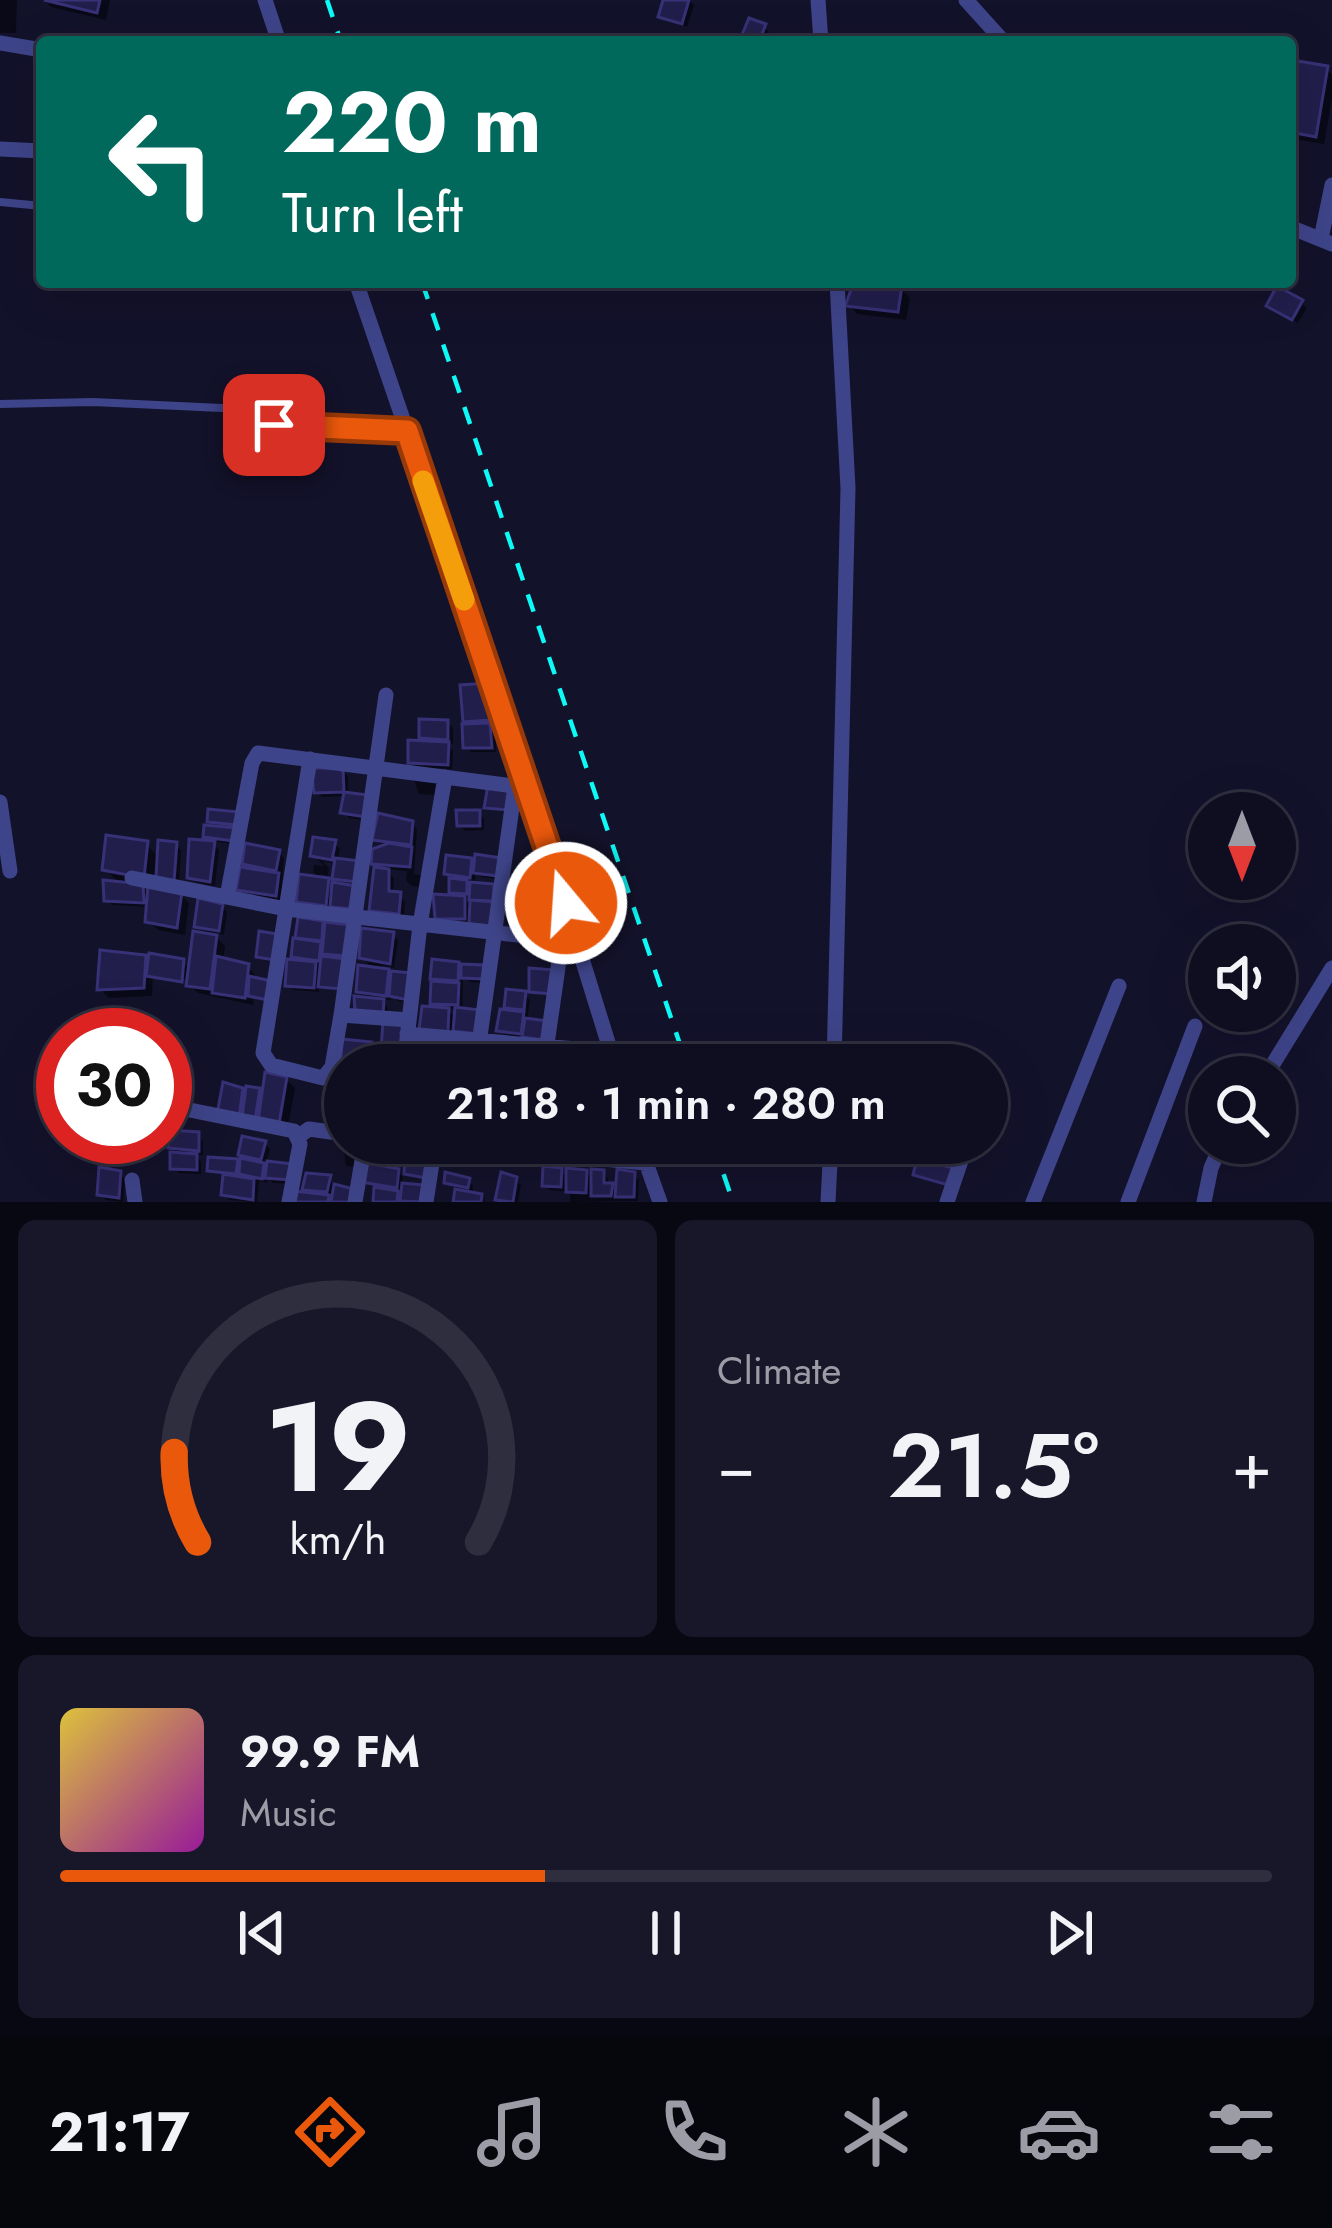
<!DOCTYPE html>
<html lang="en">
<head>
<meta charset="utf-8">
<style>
	:root { --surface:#0e0e20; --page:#171729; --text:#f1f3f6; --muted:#9b9ca5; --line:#2e2e3e; --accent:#ea580c }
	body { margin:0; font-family:Jost,sans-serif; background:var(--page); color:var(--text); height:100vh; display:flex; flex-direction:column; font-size:45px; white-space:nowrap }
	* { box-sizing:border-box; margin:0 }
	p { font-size:39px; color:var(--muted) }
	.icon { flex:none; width:66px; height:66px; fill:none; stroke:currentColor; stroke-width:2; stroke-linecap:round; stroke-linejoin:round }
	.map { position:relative; height:1202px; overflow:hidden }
	.details { display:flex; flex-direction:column; gap:18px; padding:18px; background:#080812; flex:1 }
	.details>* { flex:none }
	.banner { position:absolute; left:36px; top:36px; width:1260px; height:252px; border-radius:12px; box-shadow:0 12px 48px #0002,0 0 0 3px var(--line); background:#00695c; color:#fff; overflow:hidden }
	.needle { width:78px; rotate:180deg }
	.fabs { position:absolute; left:1188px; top:792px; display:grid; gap:24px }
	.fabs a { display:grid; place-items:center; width:108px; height:108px; border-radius:50%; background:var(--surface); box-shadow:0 12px 48px #0002,0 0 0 3px var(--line); font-size:60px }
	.speed { position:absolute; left:36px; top:1008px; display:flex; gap:24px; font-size:60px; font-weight:700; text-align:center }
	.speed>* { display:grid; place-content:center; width:156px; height:156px; border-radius:50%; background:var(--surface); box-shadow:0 12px 48px #0002,0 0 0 3px var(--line); line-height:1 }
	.speed .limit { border:18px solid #d22; background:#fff; color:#111 }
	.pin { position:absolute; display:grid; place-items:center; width:102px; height:102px; color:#fff; margin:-51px; border-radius:24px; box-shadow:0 6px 18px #0006 }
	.me { position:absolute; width:132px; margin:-66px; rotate:342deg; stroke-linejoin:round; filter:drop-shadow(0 0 9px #0008) }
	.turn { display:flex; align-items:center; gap:42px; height:252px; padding:0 48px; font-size:54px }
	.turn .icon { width:156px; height:156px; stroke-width:2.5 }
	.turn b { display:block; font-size:84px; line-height:102px }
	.big { font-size:90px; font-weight:600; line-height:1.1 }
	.details .card { flex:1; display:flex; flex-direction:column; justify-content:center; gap:18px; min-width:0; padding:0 42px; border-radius:18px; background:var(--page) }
	.details .dial { align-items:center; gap:0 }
	.dial svg { height:312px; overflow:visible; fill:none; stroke:var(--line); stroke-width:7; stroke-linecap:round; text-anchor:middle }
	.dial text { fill:var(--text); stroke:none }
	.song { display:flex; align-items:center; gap:36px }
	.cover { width:144px; height:144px; border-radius:18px; background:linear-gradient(135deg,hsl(50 70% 55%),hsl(300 70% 35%)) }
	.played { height:12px; border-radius:6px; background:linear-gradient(90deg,var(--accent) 40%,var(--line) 40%) }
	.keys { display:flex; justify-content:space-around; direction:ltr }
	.heat { display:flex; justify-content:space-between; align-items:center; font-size:66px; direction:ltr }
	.details .tiles { flex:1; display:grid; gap:18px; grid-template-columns:1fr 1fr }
	.card:last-child { grid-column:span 2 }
	.trip { position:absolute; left:324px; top:1044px; width:684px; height:120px; border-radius:60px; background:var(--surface); box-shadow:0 12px 48px #0002,0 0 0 3px var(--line); font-weight:600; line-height:120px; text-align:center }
	.dock { display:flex; height:192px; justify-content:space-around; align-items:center; background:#06060d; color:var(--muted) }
	.dock .icon { width:84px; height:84px }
	.dock .active { color:var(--accent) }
	.dock b { font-size:54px; color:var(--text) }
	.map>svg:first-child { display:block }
	.shadow { fill:#0007; fill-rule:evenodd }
	.building { fill:#221e4c; stroke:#373177; stroke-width:3 }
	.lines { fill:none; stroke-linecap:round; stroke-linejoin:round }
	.lane { stroke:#3e4489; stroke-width:8 }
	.street { stroke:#3e4489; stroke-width:15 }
	.rail { stroke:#0dfaf6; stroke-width:4.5; stroke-dasharray:18 15; stroke-linecap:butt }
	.route-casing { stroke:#983908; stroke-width:30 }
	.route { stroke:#ea580c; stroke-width:21 }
	.slow { stroke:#f59e0b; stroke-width:21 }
</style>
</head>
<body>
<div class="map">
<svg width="1332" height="1202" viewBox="0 0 1332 1202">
	<rect width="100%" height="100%" fill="#13122b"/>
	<!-- shadow -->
	<path class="shadow" d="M 0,0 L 17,0 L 16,33 L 0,33 Z
		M 44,0 L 110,0 L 106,20 L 51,7 Z
		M 667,0 L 689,0 L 694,5 L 687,27 L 662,16 Z
		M 764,27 L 769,32 L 766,42 L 742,42 Z
		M 1327,69 L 1332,75 L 1332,99 L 1324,144 L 1293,139 L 1290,113 Z
		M 857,282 L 882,282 L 901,289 L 910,298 L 906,320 L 857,314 L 849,305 Z
		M 1301,303 L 1307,308 L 1298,323 L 1275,311 Z
		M 487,686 L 496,695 L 496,752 L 471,752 L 466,747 L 472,727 L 466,720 Z
		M 422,722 L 447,723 L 453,728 L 453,744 L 447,744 L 453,751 L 452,769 L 416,767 L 411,762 L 422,743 Z
		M 342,771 L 348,776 L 348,796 L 371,821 L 349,818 L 344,812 L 346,796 L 322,797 L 316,791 Z
		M 414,780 L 439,783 L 444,796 L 419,794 Z
		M 478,813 L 484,819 L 484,830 L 465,831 L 460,825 Z
		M 237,815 L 239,845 L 211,841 L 206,836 L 219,830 L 210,821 Z
		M 412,824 L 417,829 L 414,874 L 425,876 L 429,889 L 412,886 L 406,881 L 407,871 L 384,869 L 394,878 L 393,895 L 405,901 L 404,918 L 372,910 L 377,866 L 374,863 L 385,847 L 376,839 Z
		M 334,843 L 340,849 L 337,862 L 361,886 L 351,885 L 361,894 L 330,910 L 305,906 L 299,900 L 322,880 L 313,872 L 314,865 L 324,866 L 313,855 ZM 322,861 L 337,864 L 335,878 L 344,887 L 335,889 L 320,874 L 328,876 L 329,868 Z
		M 146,844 L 160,858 L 175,845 L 181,850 L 179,886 L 165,882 L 154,872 L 152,889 L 180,894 L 189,903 L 185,935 L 158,930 L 148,921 L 150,907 L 112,905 L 107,899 L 121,885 L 105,869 ZM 137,882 L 151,885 L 150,896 Z
		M 213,844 L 219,850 L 215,886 L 196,882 L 190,877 Z
		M 278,852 L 284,858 L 281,900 L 244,894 L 239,889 L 254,872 L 245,863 Z
		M 471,861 L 477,867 L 500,861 L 503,880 L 482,877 L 476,871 L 474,885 L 492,887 L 497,930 L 443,923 L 438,917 L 452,898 L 452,878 L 447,873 Z
		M 222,906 L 227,912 L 224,935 L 211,932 L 225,946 L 223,961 L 247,966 L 256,976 L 253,1005 L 198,993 L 191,986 L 197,987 L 198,981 L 153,974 L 152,996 L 109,998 L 100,989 L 145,958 L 151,964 L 183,962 L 191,970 L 208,936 L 197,926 Z
		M 300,921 L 349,928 L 351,960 L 320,984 L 319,992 L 293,990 L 288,984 L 302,963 L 295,956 Z
		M 392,935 L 398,940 L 394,968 L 382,965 L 390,974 L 410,976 L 413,1003 L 398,1001 L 391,994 L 391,1000 L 379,999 L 388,1008 L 383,1065 L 386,1019 L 359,991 L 374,970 L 362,957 Z
		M 435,962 L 482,968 L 488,983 L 470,982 L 463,975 L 462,1035 L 452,1026 L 452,1036 L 428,1034 L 441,1010 L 433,1003 ZM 445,1008 L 458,1009 L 457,1020 Z
		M 509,993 L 524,994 L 530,1000 L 527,1022 L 549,1043 L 505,1035 L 500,1030 Z
		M 371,1045 L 376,1051 L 377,1065 L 344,1062 Z
		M 443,1045 L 448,1050 L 448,1065 L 425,1065 L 422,1061 Z
		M 568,1059 L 584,1061 L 588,1065 L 568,1065 Z
		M 286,1079 L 295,1088 L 287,1132 L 226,1118 L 242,1090 L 248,1096 L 258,1091 L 265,1097 Z
		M 197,1135 L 203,1141 L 203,1155 L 193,1154 L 201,1162 L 201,1174 L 179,1173 L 173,1167 L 180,1156 L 171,1147 Z
		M 99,1137 L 123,1137 L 122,1145 L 102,1140 Z
		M 245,1139 L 265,1144 L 270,1149 L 266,1164 L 291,1167 L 296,1184 L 273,1183 L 268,1177 L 267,1183 L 259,1181 L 257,1202 L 230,1200 L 224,1194 L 226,1176 L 211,1170 L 236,1162 L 242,1168 Z
		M 342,1139 L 345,1143 L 396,1147 L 401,1152 L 399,1167 L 392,1166 L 403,1177 L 402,1186 L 428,1202 L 406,1202 L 405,1191 L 401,1202 L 376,1202 L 377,1188 L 365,1181 L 380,1168 L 368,1156 L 355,1167 L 346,1166 Z
		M 579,1143 L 606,1143 L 606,1156 L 585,1155 Z
		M 561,1171 L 569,1180 L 586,1173 L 594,1181 L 603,1173 L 608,1179 L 608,1186 L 619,1193 L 634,1175 L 639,1180 L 638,1201 L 570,1202 L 570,1192 L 550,1190 L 545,1185 Z
		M 120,1174 L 125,1179 L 123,1202 L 106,1200 L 100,1194 Z
		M 308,1176 L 329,1178 L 334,1187 L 357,1202 L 296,1202 L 303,1195 Z
		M 515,1180 L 521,1185 L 518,1202 L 501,1202 L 498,1199 Z
		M 468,1181 L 473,1186 L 472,1195 L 486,1202 L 457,1201 L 458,1189 L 447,1182 Z"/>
	<!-- building -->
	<path class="building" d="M 44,0 L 100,0 L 97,13 Z
		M 663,0 L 689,0 L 682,24 L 658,17 Z
		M 749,18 L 766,24 L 759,42 L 739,42 Z
		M 1298,61 L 1328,66 L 1316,137 L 1290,132 Z
		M 854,282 L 891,282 L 902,286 L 898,312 L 845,306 Z
		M 1277,286 L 1303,300 L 1292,320 L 1266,306 Z
		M 488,683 L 491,720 L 463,722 L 460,685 Z
		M 419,719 L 448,720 L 448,740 L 419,738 Z
		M 490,723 L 492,748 L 463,748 L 462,724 Z
		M 408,740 L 449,742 L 448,765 L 408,763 Z
		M 311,768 L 343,768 L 344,792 L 314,793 Z
		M 488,785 L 512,789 L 508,810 L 484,808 Z
		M 344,792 L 368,795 L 366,817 L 340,813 Z
		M 208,809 L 239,812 L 237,825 L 207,822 Z
		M 456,810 L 480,810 L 480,826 L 457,826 Z
		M 378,813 L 413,821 L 411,845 L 372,840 Z
		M 204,825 L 237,828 L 234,841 L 203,837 Z
		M 106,835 L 148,841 L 144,878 L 102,870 Z
		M 313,837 L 336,840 L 332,860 L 310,856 Z
		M 189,839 L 215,841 L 210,882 L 187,878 Z
		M 158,840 L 177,842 L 174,882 L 156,878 Z
		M 245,843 L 280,850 L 276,871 L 242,864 Z
		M 389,843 L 412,847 L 410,867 L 371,864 L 372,849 Z
		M 475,854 L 501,858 L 498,876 L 473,873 Z
		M 446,855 L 472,858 L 470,878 L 444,874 Z
		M 335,858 L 360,861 L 357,882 L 332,879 Z
		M 240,867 L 279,873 L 276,896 L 236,890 Z
		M 374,867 L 389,869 L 389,891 L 401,892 L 399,914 L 369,911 Z
		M 299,874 L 329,878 L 326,906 L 296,902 Z
		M 449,878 L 467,880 L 467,894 L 449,893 Z
		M 103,880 L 143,884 L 144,903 L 104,901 Z
		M 332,882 L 357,886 L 353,909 L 330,907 Z
		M 470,882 L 494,884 L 493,901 L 469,900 Z
		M 148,885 L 182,892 L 177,928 L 145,922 Z
		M 433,894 L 465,896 L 465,919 L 435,919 Z
		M 198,898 L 223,904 L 219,931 L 194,927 Z
		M 470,900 L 495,902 L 492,926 L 469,924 Z
		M 298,917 L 323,921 L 322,941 L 295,938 Z
		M 325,922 L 351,925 L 346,956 L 322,954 Z
		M 361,928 L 394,932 L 390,964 L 359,958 Z
		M 193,931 L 217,935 L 210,989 L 186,986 Z
		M 259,931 L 277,934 L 275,960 L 256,957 Z
		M 293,938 L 321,942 L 319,961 L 291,957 Z
		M 100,950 L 146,955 L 144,988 L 97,990 Z
		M 149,953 L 184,959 L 182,982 L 146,976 Z
		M 216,956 L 249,964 L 245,998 L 212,993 Z
		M 321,956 L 346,959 L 342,989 L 318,987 Z
		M 287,959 L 316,962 L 314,988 L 285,986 Z
		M 432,959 L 459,962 L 458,981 L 430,979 Z
		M 461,964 L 483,965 L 484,979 L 461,978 Z
		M 358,965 L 389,969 L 386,996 L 356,992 Z
		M 529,968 L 556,970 L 552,994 L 529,992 Z
		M 391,971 L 412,973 L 408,1000 L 389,996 Z
		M 249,976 L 271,981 L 268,1000 L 248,996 Z
		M 431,981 L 459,983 L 458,1005 L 430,1004 Z
		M 506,989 L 526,991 L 524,1010 L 504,1008 Z
		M 354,996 L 384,999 L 383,1015 L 355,1012 Z
		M 422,1006 L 449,1008 L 448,1032 L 419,1030 Z
		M 455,1007 L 480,1010 L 478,1034 L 453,1031 Z
		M 500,1009 L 524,1012 L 521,1034 L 496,1031 Z
		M 525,1018 L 548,1021 L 544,1040 L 522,1037 Z
		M 383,1021 L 406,1023 L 401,1065 L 380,1065 Z
		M 342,1039 L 372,1042 L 371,1065 L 341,1063 Z
		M 419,1039 L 444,1042 L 443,1065 L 419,1063 Z
		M 512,1053 L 541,1056 L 541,1065 L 511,1065 Z
		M 265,1072 L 287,1077 L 279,1124 L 258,1121 Z
		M 223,1082 L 243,1088 L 239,1117 L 217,1114 Z
		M 246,1086 L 260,1088 L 255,1120 L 242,1118 Z
		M 169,1130 L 199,1132 L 199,1151 L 168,1148 Z
		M 242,1136 L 266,1141 L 261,1160 L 238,1155 Z
		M 369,1143 L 397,1144 L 394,1164 L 366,1158 Z
		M 170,1152 L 197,1154 L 197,1170 L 170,1169 Z
		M 208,1157 L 238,1159 L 236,1174 L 207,1171 Z
		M 405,1157 L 429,1161 L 426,1178 L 404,1174 Z
		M 240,1158 L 264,1163 L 262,1179 L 239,1174 Z
		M 917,1158 L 953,1168 L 948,1185 L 913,1175 Z
		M 267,1161 L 293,1164 L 291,1180 L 265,1178 Z
		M 365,1162 L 399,1169 L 397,1188 L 361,1182 Z
		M 543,1166 L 562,1168 L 561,1187 L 542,1186 Z
		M 99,1167 L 121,1171 L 119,1198 L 97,1195 Z
		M 566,1168 L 587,1170 L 586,1193 L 566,1192 Z
		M 591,1169 L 604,1170 L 604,1183 L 613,1183 L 611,1196 L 591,1196 Z
		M 617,1169 L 635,1172 L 634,1197 L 615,1197 Z
		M 445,1172 L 470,1178 L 468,1188 L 444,1183 Z
		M 501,1172 L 517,1177 L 513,1202 L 495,1200 Z
		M 306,1173 L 331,1175 L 327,1192 L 302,1190 Z
		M 223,1174 L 254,1179 L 253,1200 L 221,1195 Z
		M 402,1183 L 425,1185 L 423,1202 L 400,1201 Z
		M 334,1184 L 354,1189 L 352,1202 L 331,1202 Z
		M 374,1187 L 398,1191 L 397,1202 L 373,1202 Z
		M 455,1189 L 482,1194 L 481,1202 L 453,1202 Z
		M 294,1191 L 329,1195 L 328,1202 L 293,1202 Z"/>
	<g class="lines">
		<!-- lane -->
		<path class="lane" d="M 0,202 L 42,206
			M 0,404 L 93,402 L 243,409 L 274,426 L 405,431"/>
		<!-- street -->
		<path class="street" d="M 265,0 L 279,42
			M 818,0 L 821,42
			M 966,0 L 1004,42
			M 0,43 L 42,50
			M 0,149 L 42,151
			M 1290,227 L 1332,244
			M 1321,239 L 1332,185
			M 356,282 L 529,788 L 615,1065
			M 310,759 L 263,1053 L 271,1065 L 323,1078 L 332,1067 L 341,1015 L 386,695
			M 0,802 L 10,871
			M 132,878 L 286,909 L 579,942
			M 227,897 L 252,763 L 258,753 L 529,788
			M 341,1015 L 409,1020
			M 407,1034 L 611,1052
			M 404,1065 L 420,925 L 445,777
			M 476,1065 L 515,786
			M 544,1065 L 562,940
			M 834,1065 L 848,488 L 837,282
			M 1265,1077 L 1332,968
			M 165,1105 L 294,1131 L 300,1144 L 289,1202
			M 299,1136 L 309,1129 L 345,1134
			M 430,1143 L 646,1163
			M 639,1143 L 660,1202
			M 132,1180 L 135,1202
			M 355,1202 L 365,1143
			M 426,1202 L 435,1144
			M 828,1202 L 831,1143
			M 947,1202 L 967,1143
			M 1033,1202 L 1119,986
			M 1128,1202 L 1195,1026
			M 1204,1202 L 1211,1168 L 1222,1143"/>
		<!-- rail -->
		<path class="rail" d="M 327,0 L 341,42
			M 422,282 L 687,1065
			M 713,1143 L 733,1202"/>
	</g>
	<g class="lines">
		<!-- route casing -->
		<g class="route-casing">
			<path id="route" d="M 274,425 L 407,431 L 566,903"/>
		</g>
		<!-- route -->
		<use href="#route" class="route"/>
		<!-- slow -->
		<path class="slow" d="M 423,481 L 464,600"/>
	</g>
</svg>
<div class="fabs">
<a><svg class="needle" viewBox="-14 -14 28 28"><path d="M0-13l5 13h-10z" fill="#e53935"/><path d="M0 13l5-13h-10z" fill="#9b9ca5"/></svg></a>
<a><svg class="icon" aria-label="sound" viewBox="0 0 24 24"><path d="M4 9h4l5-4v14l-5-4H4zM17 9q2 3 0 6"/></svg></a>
<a><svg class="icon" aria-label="search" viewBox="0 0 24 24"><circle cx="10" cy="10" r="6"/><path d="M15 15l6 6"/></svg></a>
</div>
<div class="speed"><div class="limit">30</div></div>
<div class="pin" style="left:274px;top:425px;background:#d93025"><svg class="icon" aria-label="arrive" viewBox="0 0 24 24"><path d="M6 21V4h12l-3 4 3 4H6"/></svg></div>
<svg class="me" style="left:566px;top:903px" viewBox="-20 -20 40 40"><circle r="17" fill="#ea580c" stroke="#fff" stroke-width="3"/><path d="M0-11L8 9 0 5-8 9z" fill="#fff"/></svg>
<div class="trip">21:18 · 1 min · 280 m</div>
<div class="banner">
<div class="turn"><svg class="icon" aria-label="left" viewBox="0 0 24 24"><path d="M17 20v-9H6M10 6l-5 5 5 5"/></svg><div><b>220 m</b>Turn left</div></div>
</div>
</div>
<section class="details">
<div class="tiles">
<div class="card dial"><svg viewBox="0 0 100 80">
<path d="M14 69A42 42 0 1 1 86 69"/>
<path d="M14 69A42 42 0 0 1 8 46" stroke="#ea580c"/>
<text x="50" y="56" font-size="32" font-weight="700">19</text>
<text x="50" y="72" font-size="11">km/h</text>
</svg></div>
<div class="card"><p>Climate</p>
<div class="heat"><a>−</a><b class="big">21.5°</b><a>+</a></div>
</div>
<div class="card">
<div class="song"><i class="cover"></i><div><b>99.9 FM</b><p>Music</p></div></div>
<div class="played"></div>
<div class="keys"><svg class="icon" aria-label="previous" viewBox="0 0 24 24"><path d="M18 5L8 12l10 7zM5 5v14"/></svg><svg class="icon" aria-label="pause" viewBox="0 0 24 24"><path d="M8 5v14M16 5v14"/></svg><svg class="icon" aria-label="next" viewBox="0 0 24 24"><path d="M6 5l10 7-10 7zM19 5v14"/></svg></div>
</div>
</div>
</section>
<nav class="dock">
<b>21:17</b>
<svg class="icon active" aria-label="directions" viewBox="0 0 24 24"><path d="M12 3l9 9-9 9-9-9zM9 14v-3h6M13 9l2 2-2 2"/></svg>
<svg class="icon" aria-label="music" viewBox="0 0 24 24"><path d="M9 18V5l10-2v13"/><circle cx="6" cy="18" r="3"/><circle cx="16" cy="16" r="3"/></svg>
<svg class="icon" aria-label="phone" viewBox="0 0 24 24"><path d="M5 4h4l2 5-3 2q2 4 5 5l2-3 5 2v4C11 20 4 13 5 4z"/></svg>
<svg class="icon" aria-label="climate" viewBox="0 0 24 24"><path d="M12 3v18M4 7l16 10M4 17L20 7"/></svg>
<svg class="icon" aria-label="car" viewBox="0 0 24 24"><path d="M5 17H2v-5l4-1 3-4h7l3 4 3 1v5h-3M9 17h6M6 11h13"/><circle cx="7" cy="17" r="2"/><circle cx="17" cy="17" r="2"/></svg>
<svg class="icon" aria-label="filters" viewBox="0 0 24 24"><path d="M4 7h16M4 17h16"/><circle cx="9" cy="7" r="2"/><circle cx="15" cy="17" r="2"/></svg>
</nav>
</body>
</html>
